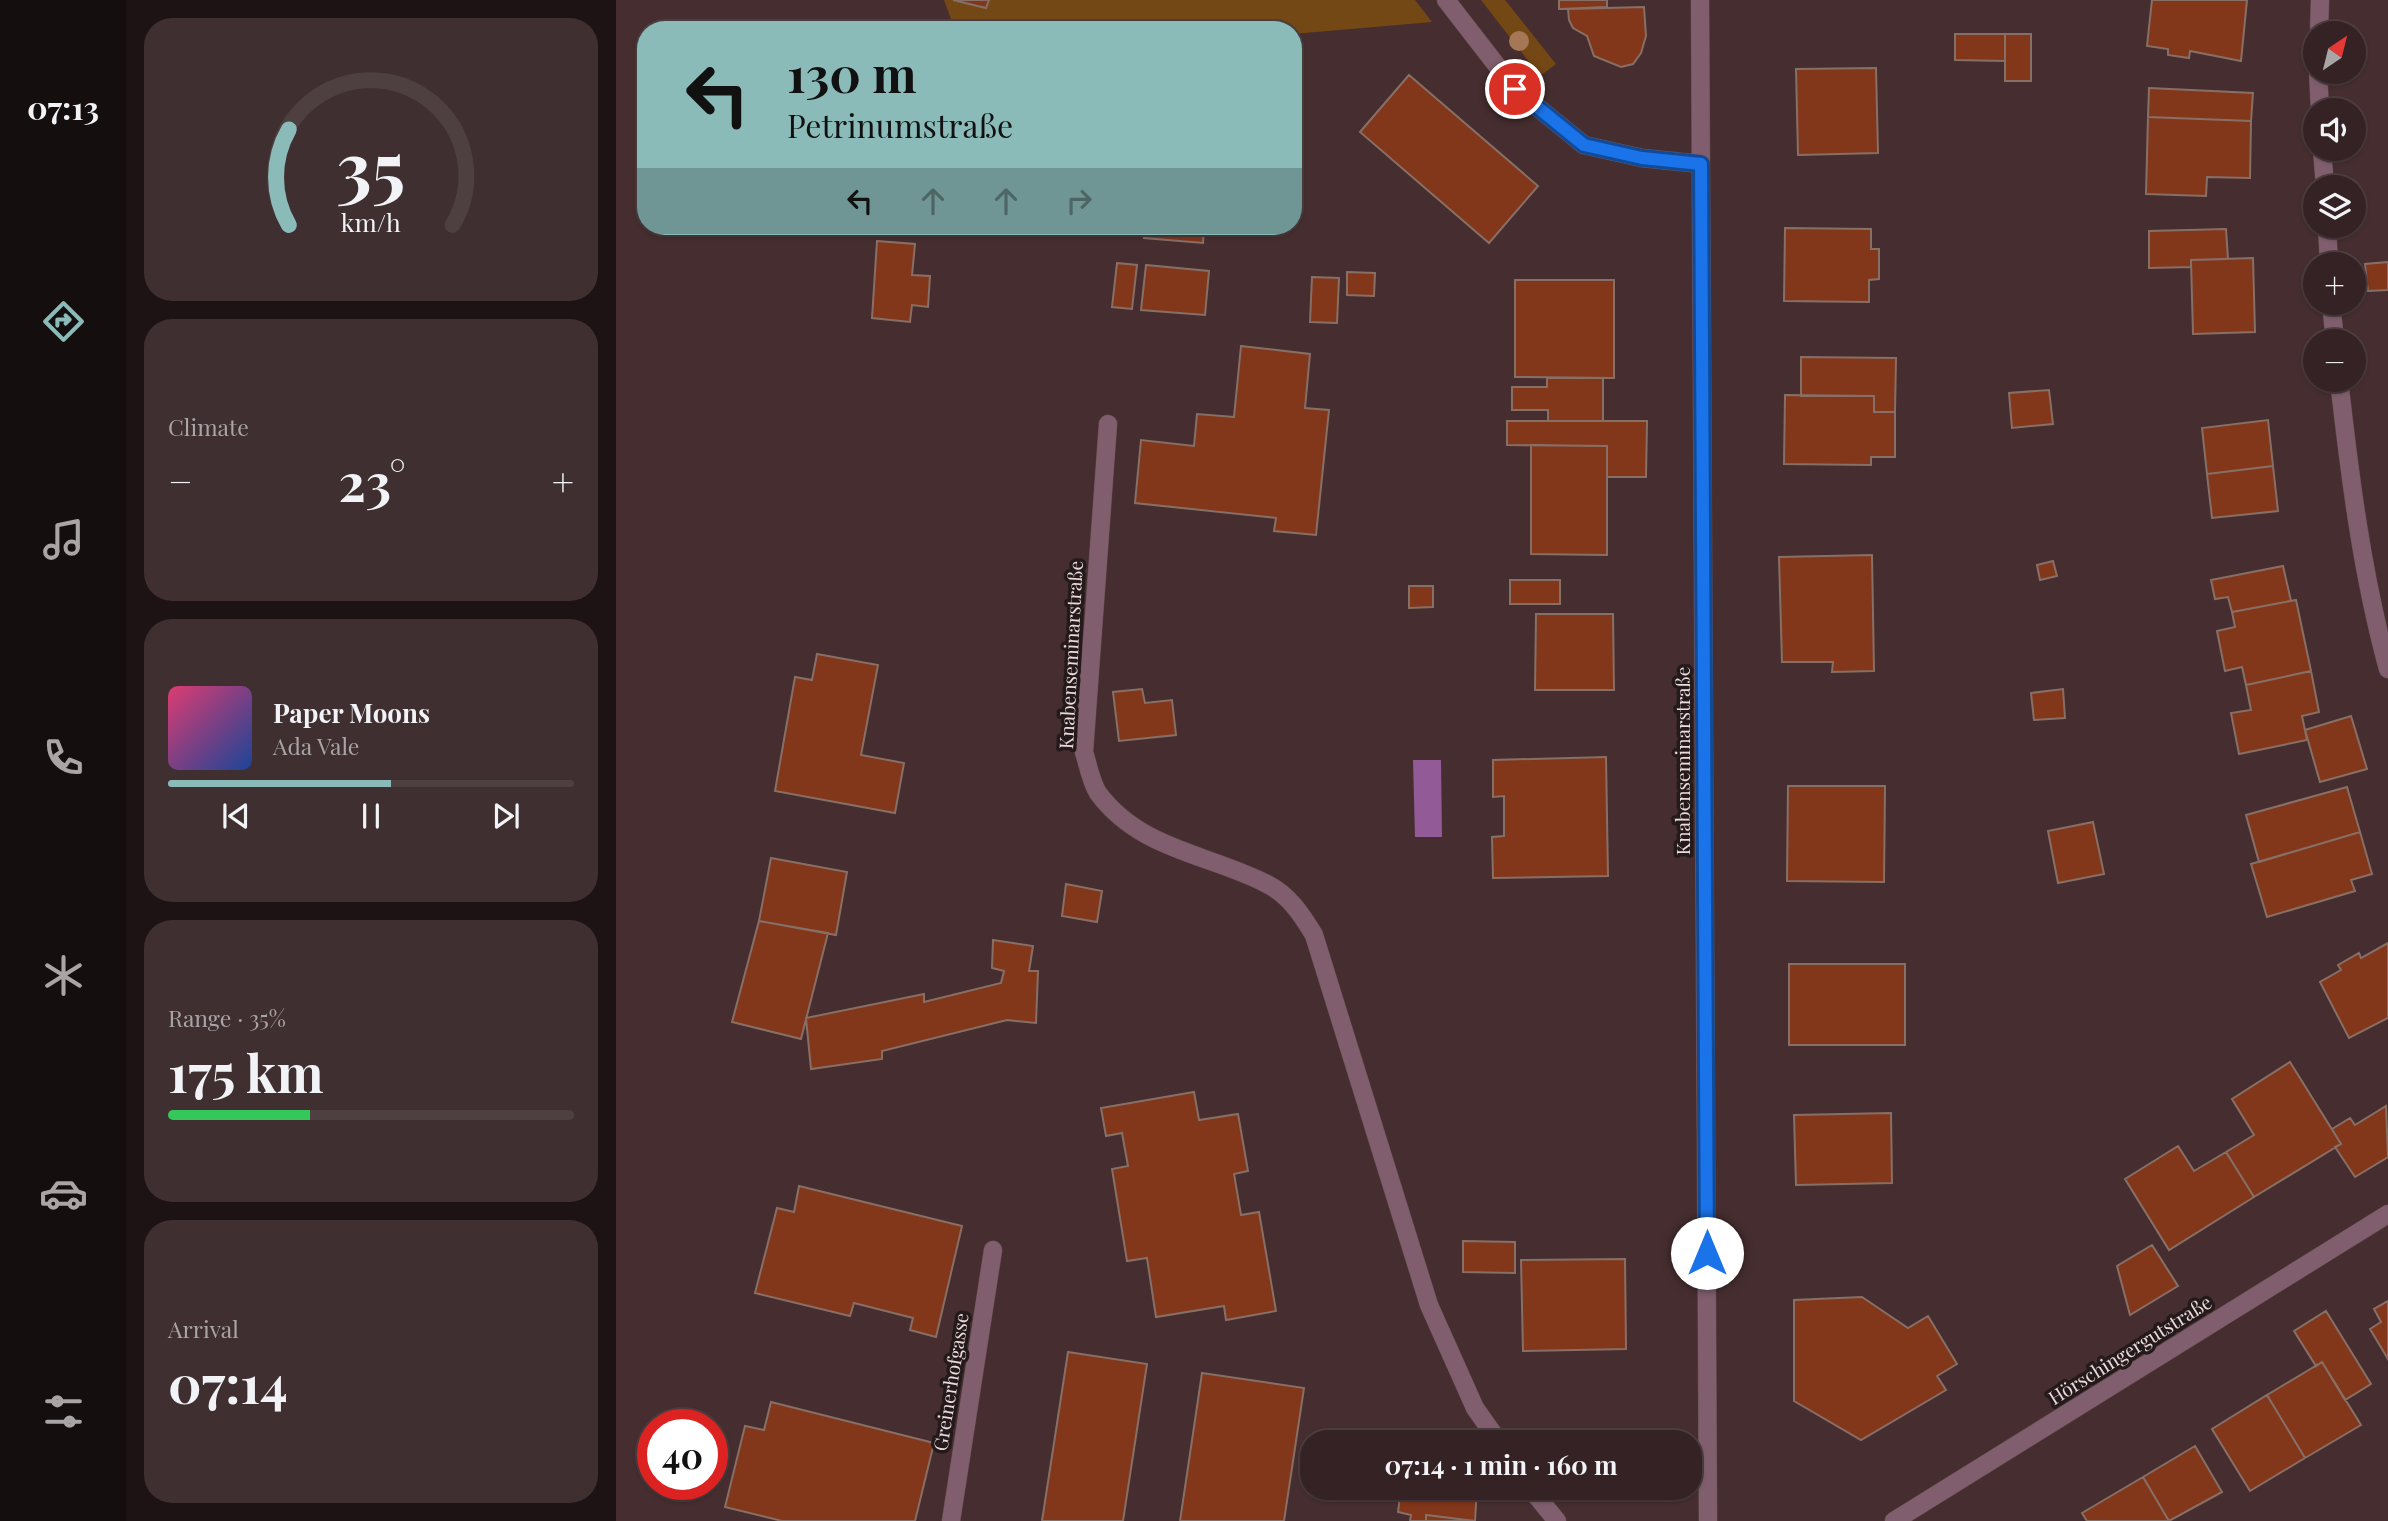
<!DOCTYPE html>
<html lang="en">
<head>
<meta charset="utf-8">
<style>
	:root { --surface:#342224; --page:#3f2f31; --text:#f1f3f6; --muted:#a9a4a6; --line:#4e3f41; --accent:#8bbbb9 }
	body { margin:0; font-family:"Playfair Display",serif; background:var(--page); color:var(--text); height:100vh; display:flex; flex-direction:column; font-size:26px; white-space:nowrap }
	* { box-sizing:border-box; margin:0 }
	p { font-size:23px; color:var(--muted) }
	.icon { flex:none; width:38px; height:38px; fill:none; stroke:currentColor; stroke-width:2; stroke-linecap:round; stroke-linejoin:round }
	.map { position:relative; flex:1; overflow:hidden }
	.drawer { display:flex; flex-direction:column; gap:18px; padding:18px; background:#1d1314; width:490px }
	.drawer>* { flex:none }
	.top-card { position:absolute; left:21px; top:21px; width:665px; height:214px; border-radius:28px; box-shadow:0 2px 5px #0004,0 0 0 2px var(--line); background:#8bbbb9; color:#111; overflow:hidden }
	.needle { width:46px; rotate:35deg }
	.fabs { position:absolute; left:1687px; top:21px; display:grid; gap:14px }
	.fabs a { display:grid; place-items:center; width:63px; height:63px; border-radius:50%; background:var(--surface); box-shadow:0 2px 5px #0004,0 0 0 2px var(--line); font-size:35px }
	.speed { position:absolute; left:21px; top:1409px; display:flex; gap:14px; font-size:35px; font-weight:700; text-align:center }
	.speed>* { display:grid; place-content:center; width:91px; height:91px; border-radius:50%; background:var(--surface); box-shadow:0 2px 5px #0004,0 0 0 2px var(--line); line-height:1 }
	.speed .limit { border:10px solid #d22; background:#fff; color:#111 }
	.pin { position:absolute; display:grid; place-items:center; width:60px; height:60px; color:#fff; margin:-30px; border:4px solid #fff; border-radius:50%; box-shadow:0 2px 7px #0007 }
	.me { position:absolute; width:77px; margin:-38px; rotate:0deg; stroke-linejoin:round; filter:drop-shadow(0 0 5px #0008) }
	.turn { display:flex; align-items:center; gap:24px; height:147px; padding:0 35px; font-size:32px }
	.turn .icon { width:91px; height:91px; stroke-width:2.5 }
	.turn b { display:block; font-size:49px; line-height:60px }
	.lanes { display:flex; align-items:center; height:66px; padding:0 35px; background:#0003; justify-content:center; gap:35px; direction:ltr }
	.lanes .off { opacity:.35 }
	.big { font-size:52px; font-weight:700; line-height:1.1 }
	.drawer .tile { flex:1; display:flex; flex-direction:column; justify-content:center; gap:10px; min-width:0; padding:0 24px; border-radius:28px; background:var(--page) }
	.drawer .dial { align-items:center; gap:0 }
	.dial svg { height:182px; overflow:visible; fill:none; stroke:var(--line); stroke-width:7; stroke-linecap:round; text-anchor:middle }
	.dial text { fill:var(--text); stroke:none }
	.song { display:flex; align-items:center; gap:21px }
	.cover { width:84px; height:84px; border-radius:10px; background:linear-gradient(135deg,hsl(340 70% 55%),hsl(220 70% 35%)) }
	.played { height:7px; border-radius:4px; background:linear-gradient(90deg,var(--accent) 55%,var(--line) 55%) }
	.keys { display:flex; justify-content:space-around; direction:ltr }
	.heat { display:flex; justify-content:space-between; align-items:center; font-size:38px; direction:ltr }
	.charge { height:10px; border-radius:5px; background:linear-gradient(90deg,#34c759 35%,var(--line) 0) }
	.trip { position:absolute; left:684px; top:1430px; width:402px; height:70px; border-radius:28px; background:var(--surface); box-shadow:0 2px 5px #0004,0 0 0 2px var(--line); font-weight:700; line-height:70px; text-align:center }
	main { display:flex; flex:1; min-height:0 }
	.tab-bar { display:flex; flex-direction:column; width:126px; justify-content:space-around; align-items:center; background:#150e0e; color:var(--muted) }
	.tab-bar .icon { width:49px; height:49px }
	.tab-bar .on { color:var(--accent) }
	.tab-bar b { font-size:32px; color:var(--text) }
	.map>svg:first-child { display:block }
	.green { fill:#744815 }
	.water { fill:#925a97 }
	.building { fill:#82361a; stroke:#886f66; stroke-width:2 }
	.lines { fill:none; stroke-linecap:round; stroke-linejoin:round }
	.minor-casing { stroke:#604a4c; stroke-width:19 }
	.minor { stroke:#805e6e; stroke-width:18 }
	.tree { fill:#a67754 }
	.route-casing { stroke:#114b97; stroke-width:18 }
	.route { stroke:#1a73e8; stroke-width:12 }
	.labels { text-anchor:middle; stroke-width:7; stroke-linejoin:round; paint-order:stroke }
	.street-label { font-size:19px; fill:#ebdbdc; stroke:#251a1b }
</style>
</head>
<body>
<main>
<nav class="tab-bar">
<b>07:13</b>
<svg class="icon on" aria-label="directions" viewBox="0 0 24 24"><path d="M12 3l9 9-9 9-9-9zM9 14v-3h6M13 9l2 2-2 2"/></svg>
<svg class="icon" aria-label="music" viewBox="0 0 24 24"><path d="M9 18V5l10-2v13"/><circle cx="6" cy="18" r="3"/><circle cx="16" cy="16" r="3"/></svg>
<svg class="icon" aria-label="phone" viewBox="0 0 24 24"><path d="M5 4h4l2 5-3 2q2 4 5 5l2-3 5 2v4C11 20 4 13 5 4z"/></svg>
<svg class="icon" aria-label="climate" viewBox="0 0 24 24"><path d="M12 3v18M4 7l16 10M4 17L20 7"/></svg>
<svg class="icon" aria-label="car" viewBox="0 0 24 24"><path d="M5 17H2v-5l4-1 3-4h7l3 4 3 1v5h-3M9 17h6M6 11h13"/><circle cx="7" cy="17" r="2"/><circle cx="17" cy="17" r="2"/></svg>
<svg class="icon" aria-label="filters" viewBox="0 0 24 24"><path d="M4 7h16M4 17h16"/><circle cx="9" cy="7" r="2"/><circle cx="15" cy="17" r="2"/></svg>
</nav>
<section class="drawer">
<div class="tile dial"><svg viewBox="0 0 100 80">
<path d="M14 69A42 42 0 1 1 86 69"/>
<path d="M14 69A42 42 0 0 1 14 27" stroke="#8bbbb9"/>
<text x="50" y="56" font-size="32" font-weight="700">35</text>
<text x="50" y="72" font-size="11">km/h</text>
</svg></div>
<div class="tile"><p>Climate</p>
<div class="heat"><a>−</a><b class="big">23°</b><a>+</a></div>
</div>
<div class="tile">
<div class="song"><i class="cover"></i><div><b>Paper Moons</b><p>Ada Vale</p></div></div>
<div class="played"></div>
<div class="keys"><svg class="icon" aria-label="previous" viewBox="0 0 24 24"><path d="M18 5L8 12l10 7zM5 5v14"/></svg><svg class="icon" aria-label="pause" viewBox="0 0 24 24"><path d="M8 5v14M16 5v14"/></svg><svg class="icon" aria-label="next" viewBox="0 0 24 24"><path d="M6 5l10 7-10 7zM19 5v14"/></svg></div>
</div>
<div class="tile"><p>Range · 35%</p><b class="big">175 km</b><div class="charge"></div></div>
<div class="tile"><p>Arrival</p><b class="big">07:14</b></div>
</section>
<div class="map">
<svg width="1772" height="1521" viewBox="0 0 1772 1521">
	<rect width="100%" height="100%" fill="#462e30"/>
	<!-- green -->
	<path class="green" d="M 328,0 L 799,0 L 816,22 L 677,34 L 677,30 L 339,30 Z
		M 865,0 L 889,0 L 940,64 L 924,76 Z"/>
	<!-- water -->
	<path class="water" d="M 797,760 L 825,760 L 826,837 L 799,837 Z"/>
	<!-- building -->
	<path class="building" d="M 337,0 L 373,0 L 370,8 Z
		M 943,0 L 991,0 L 991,7 L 943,9 Z
		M 1536,0 L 1631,0 L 1625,61 L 1574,51 L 1573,58 L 1552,55 L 1552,49 L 1531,46 Z
		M 1028,7 L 1030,36 L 1025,53 L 1017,64 L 1005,67 L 978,56 L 971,36 L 957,28 L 953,20 L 952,9 Z
		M 1339,34 L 1389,34 L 1389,61 L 1339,60 Z
		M 1389,34 L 1415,34 L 1415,81 L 1389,81 Z
		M 1260,68 L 1262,153 L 1182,155 L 1180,69 Z
		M 793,75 L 922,186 L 873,243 L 744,132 Z
		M 1533,88 L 1637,93 L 1635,121 L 1532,117 Z
		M 1532,117 L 1635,121 L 1634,178 L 1591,177 L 1590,196 L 1530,194 Z
		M 529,226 L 588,226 L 587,243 L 528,238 Z
		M 1169,228 L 1255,229 L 1255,249 L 1263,249 L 1263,279 L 1253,280 L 1253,302 L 1168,301 Z
		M 1610,229 L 1612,259 L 1575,260 L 1575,267 L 1533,268 L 1533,231 Z
		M 261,241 L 299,244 L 296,275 L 314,276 L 312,307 L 296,305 L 294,322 L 256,318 Z
		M 1637,258 L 1639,332 L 1577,334 L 1575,260 Z
		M 1772,262 L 1772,290 L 1752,291 L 1749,264 Z
		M 501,263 L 521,265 L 516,309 L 496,307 Z
		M 530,265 L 593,271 L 589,315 L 525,310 Z
		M 731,272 L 759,273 L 758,296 L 731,295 Z
		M 696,277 L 723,278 L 721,323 L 694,322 Z
		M 899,280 L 998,280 L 998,378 L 899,377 Z
		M 625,346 L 694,354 L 689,408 L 713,410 L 700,535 L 658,531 L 660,518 L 519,503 L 525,440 L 578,446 L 581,414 L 618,417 Z
		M 1185,357 L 1280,358 L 1279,412 L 1258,412 L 1258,396 L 1185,396 Z
		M 931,378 L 987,378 L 987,421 L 932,421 L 932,410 L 896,410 L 896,387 L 931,387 Z
		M 1433,390 L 1437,424 L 1396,428 L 1393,393 Z
		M 1169,395 L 1258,396 L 1258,412 L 1279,412 L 1279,457 L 1255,457 L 1255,465 L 1168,464 Z
		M 1652,420 L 1657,466 L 1591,474 L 1586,428 Z
		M 891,421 L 1031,421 L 1030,477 L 991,477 L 991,446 L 891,445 Z
		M 915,445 L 991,446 L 991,555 L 915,554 Z
		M 1657,466 L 1662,511 L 1596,518 L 1591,474 Z
		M 1256,555 L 1258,671 L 1216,672 L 1217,662 L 1166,662 L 1163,557 Z
		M 1437,561 L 1441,576 L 1424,580 L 1421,565 Z
		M 1667,566 L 1675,601 L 1616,612 L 1612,597 L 1599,599 L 1595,580 Z
		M 894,580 L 944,580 L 944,604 L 894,604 Z
		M 793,586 L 817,586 L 817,607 L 793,608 Z
		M 1680,600 L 1695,671 L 1630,685 L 1626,667 L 1609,671 L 1601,631 L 1619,627 L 1616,612 Z
		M 920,614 L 997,614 L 998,690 L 919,690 Z
		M 201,654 L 262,665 L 245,755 L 288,763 L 279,813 L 159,791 L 179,677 L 196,680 Z
		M 1695,671 L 1703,712 L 1686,716 L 1691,740 L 1623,754 L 1615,713 L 1635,710 L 1630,685 Z
		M 526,689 L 529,703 L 556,700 L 560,735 L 503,741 L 497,692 Z
		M 1447,689 L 1449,718 L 1418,720 L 1415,693 Z
		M 1735,716 L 1751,769 L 1704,782 L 1689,730 Z
		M 990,757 L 992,876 L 877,878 L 876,837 L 888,836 L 888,796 L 877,797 L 877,760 Z
		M 1172,786 L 1269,786 L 1268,882 L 1171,881 Z
		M 1731,787 L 1744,832 L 1643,862 L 1630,815 Z
		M 1477,822 L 1488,874 L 1442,883 L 1432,831 Z
		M 1744,832 L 1756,874 L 1735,880 L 1739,891 L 1651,917 L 1635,864 Z
		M 155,858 L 231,872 L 220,935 L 143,921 Z
		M 450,884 L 486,891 L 481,922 L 446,916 Z
		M 143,921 L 212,933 L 185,1039 L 116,1022 Z
		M 377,940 L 417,946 L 413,971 L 422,971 L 420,1023 L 391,1020 L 266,1051 L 266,1059 L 195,1069 L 190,1018 L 308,994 L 308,1002 L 385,983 L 388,971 L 376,968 Z
		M 1772,943 L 1772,1018 L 1733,1038 L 1704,982 L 1725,970 L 1722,965 L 1743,953 L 1745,958 Z
		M 1173,964 L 1289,964 L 1289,1045 L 1173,1045 Z
		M 1674,1062 L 1725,1144 L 1638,1197 L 1610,1152 L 1638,1135 L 1616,1099 Z
		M 578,1092 L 583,1120 L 622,1114 L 632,1171 L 618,1174 L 625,1215 L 643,1212 L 660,1311 L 610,1320 L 608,1306 L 540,1317 L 531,1258 L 511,1261 L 496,1169 L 512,1166 L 506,1133 L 490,1136 L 485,1108 Z
		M 1770,1106 L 1772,1157 L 1739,1177 L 1719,1147 L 1725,1144 L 1716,1129 L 1734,1118 L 1739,1125 Z
		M 1275,1113 L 1276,1183 L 1180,1185 L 1178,1115 Z
		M 1562,1146 L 1578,1171 L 1610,1152 L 1638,1197 L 1553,1250 L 1509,1179 Z
		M 183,1186 L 346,1226 L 320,1337 L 294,1330 L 297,1318 L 238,1303 L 234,1316 L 139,1293 L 161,1208 L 178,1212 Z
		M 847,1241 L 899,1242 L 899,1273 L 847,1272 Z
		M 1536,1245 L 1562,1286 L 1514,1315 L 1501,1266 Z
		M 1009,1259 L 1010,1349 L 907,1351 L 905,1260 Z
		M 1246,1297 L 1292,1328 L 1312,1316 L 1341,1364 L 1321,1376 L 1330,1390 L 1245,1440 L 1178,1401 L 1178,1300 Z
		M 1772,1301 L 1772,1359 L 1754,1329 L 1765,1322 L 1758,1309 Z
		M 1710,1311 L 1755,1384 L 1729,1400 L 1706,1362 L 1700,1366 L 1678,1331 Z
		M 452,1352 L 531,1364 L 507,1521 L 426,1521 Z
		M 1706,1362 L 1745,1425 L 1689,1458 L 1651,1395 Z
		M 586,1373 L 688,1388 L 668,1521 L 564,1521 Z
		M 1651,1395 L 1689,1458 L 1634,1491 L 1596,1429 Z
		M 155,1402 L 318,1443 L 299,1521 L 166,1521 L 109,1507 L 129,1426 L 148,1430 Z
		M 1579,1446 L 1606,1492 L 1553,1521 L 1527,1477 Z
		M 1527,1477 L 1553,1521 L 1471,1521 L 1466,1513 Z
		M 785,1488 L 861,1488 L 859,1521 L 810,1515 L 810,1521 L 794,1521 L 795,1515 L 782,1512 Z
		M 810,1515 L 858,1521 L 810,1521 Z"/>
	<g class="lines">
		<!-- minor casing -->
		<g class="minor-casing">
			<path id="minor" d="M 830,0 L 899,89 L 968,145 L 1026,158 L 1085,164
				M 1084,0 L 1092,1521
				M 1703,33 L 1704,0
				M 1702,72 L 1704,110
				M 1706,149 L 1709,187
				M 1711,226 L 1713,264
				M 1715,303 L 1719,341
				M 1723,380 C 1734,477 1746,574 1772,669
				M 492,424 L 468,752 C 472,765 475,782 482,793 C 524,850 593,854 651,884 C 673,895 686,915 698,935 L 813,1305 L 859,1408 L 883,1442
				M 914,1488 L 941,1521
				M 335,1521 L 377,1250
				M 1278,1521 L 1772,1214"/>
		</g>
		<!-- minor -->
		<use href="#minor" class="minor"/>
	</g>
	<!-- trees -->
	<circle class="tree" cx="903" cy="41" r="10"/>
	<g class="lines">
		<!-- route casing -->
		<g class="route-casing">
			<path id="route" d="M 899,89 L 968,145 L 1026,158 L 1085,164 L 1091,1253"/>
		</g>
		<!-- route -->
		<use href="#route" class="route"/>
	</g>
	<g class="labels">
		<!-- street labels -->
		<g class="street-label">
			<text transform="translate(455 655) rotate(-87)" y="7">Knabenseminarstraße</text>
			<text transform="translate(1067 761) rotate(-90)" y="7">Knabenseminarstraße</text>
			<text transform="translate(1514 1350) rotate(-32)" y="7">Hörschingergutstraße</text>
			<text transform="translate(335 1382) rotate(-81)" y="7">Greinerhofgasse</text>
		</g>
	</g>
</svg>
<div class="fabs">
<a><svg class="needle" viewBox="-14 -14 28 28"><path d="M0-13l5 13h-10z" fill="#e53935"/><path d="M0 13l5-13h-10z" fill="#a9a4a6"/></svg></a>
<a><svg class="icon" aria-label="sound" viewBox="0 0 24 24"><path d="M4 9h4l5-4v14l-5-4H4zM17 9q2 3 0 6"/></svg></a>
<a><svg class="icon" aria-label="layers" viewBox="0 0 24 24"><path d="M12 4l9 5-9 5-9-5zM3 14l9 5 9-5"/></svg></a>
<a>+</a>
<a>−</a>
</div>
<div class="speed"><div class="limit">40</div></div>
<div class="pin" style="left:899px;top:89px;background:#d93025"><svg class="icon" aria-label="arrive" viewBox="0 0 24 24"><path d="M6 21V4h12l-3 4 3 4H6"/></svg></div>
<svg class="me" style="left:1091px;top:1253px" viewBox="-20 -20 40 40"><circle r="19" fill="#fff"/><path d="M0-13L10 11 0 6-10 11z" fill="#1a73e8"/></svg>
<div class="trip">07:14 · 1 min · 160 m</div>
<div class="top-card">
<div class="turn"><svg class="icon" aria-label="left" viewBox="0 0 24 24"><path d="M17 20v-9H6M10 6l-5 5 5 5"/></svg><div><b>130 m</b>Petrinumstraße</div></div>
<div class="lanes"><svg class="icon" aria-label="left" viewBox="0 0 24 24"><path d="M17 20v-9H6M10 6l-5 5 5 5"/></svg><svg class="icon off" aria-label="ahead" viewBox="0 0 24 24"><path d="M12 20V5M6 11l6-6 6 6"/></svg><svg class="icon off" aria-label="ahead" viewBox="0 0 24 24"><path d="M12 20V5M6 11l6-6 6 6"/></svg><svg class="icon off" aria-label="right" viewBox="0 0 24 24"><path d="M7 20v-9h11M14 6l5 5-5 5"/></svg></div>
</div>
</div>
</main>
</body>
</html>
